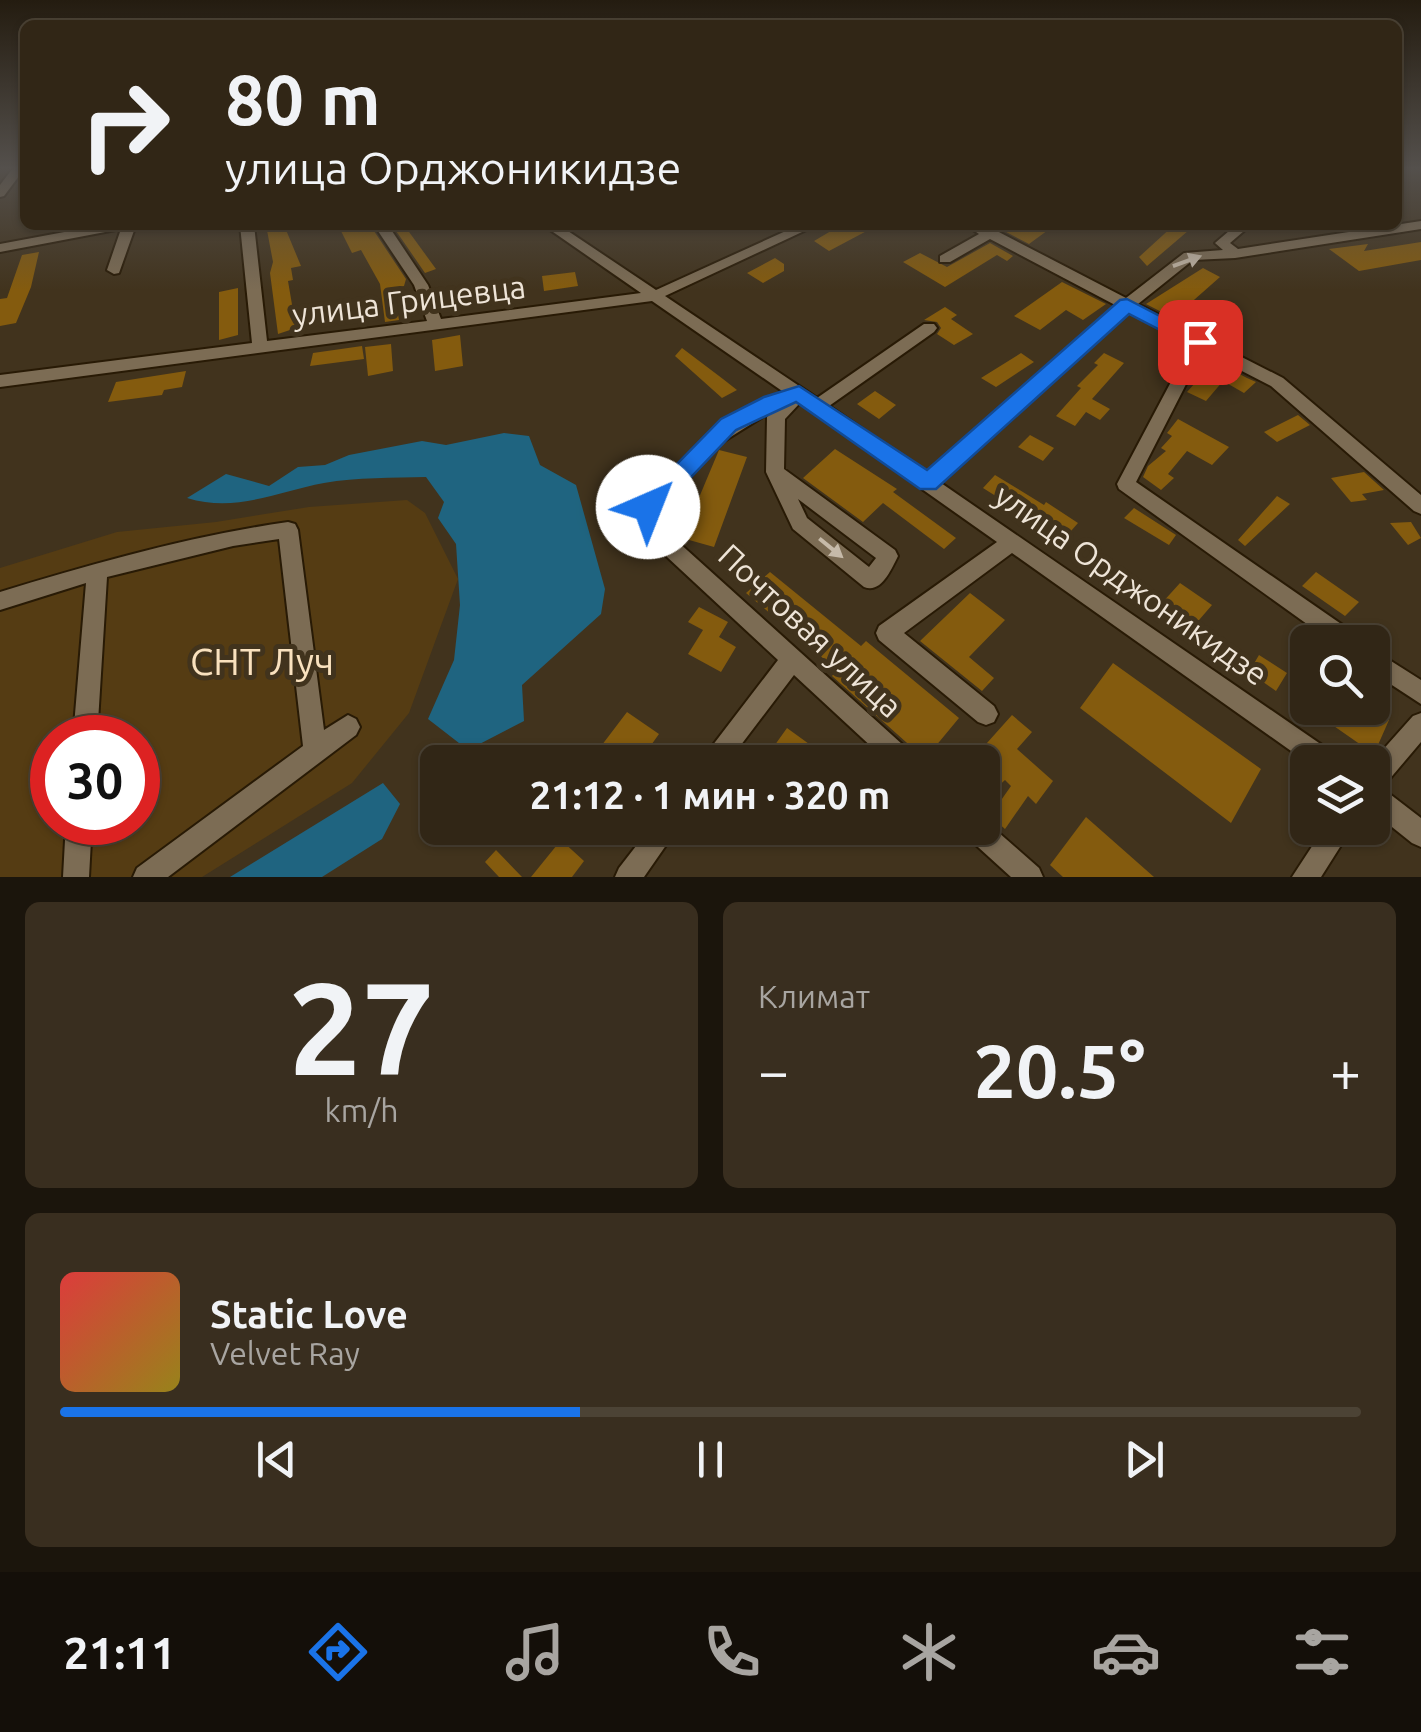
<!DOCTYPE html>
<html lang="ru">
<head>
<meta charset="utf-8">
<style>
	:root { --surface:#312616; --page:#392e1f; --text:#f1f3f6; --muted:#a8a5a1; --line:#4c4335; --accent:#1a73e8 }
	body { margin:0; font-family:Ubuntu,sans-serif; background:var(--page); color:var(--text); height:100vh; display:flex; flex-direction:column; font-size:38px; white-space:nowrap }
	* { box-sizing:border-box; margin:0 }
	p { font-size:32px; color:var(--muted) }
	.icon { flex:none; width:55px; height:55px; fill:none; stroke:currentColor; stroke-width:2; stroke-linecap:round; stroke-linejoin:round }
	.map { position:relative; height:877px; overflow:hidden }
	.details { display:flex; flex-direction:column; gap:25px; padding:25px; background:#1b150c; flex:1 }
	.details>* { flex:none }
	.banner { position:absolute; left:20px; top:20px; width:1382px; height:210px; border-radius:15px; box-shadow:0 2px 8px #0004,0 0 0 2px var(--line); background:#312616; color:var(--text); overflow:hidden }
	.buttons { position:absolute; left:1290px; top:625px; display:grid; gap:20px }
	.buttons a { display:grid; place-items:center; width:100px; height:100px; border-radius:15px; background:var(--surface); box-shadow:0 2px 8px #0004,0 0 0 2px var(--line); font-size:50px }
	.speed { position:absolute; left:30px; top:715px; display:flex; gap:20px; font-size:50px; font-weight:700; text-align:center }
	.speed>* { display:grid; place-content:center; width:130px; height:130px; border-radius:50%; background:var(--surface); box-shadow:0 2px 8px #0004,0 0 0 2px var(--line); line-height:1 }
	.speed .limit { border:15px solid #d22; background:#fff; color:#111 }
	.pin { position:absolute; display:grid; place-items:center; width:85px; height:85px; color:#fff; margin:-42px; border-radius:20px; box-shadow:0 5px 15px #0006 }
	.me { position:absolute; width:110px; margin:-55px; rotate:44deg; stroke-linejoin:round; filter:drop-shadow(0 0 8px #0008) }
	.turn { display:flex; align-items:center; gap:35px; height:210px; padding:0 40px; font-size:45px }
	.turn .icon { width:130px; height:130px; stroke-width:2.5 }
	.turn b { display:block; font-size:70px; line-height:85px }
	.big { font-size:75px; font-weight:700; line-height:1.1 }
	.details .tile { flex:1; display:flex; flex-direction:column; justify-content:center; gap:15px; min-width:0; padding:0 35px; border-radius:15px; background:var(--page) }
	.details .dial { align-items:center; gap:0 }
	.dial b { font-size:130px; line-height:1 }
	.song { display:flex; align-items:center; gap:30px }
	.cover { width:120px; height:120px; border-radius:15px; background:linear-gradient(135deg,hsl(0 70% 55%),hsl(50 70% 35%)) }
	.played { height:10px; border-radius:5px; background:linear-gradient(90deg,var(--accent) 40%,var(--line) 40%) }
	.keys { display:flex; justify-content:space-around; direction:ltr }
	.heat { display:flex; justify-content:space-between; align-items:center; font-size:55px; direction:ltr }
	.details .tiles { flex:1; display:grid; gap:25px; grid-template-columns:1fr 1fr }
	.tile:last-child { grid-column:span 2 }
	.trip { position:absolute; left:420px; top:745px; width:580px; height:100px; border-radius:15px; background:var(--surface); box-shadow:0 2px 8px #0004,0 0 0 2px var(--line); font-weight:700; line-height:100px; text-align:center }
	.tab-bar { display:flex; height:160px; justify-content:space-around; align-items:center; background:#140f09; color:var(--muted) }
	.tab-bar .icon { width:70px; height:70px }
	.tab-bar .active { color:var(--accent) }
	.tab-bar b { font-size:45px; color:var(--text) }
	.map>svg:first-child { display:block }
	.green { fill:#553c13; fill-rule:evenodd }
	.water { fill:#1f6480 }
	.building { fill:#845b0e }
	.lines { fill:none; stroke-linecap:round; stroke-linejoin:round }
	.minor-casing { stroke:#281a05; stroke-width:4 }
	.minor { fill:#7c6c54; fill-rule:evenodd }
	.oneway { fill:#c6baa9 }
	.route { fill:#1a73e8; stroke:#114b97; stroke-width:2.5 }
	.labels { text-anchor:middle; stroke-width:10; stroke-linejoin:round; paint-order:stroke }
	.street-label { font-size:32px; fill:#eee4d7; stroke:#41331d }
	.near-park-label { font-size:38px; fill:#f9e1be; stroke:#41331d }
</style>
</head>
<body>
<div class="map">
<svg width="1421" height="877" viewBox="0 0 1421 877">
	<rect width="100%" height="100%" fill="#41331d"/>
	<!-- green -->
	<path class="green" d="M 407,500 L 425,513 L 458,579 L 409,713 L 352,783 L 202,877 L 0,877 L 0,568 L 117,532 L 216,522 L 309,507 ZM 52,738 L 138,738 L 138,822 L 52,822 Z"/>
	<!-- water -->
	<path class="water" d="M 504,433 L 529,436 L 540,465 L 576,485 L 605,589 L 601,614 L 522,685 L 524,721 L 468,750 L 428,719 L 454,660 L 460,605 L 456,544 L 438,518 L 444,502 L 426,477 C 393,478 357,477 324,483 C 276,492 236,513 187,498 L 226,474 L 269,486 L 298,467 L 325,465 L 349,455 L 422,441 L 446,445 Z
		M 383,783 L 400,804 L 382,839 L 322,877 L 230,877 Z"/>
	<!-- building -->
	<path class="building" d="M 266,225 L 284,225 L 301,266 L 291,268 L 293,280 L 288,281 L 296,328 L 278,334 L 270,273 L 273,262 Z
		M 338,225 L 370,225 L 406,279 L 404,286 L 393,288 L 399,320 L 385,322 L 380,284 L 361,250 L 352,253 Z
		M 392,225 L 404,225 L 436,269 L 425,273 Z
		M 841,225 L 878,225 L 829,251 L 814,241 Z
		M 993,225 L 1055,225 L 1029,244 Z
		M 1174,225 L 1195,225 L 1147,266 L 1139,257 Z
		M 1421,242 L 1421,260 L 1359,271 L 1329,249 L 1368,244 L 1364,251 Z
		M 990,243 L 1013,256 L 1007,261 L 997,255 L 945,287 L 903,262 L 920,253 L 947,267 Z
		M 39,252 L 31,287 L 16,323 L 0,326 L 0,299 L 7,298 L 22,255 Z
		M 775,258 L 784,264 L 784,271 L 763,283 L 747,273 Z
		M 1203,268 L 1220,277 L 1186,307 L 1199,313 L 1187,325 L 1146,304 Z
		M 575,272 L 578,286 L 544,291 L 542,276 Z
		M 1062,282 L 1106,304 L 1083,320 L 1066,310 L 1040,330 L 1014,316 Z
		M 238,288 L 238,335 L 219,340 L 219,292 Z
		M 945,307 L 957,315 L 951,319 L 973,334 L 954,345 L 937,334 L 941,328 L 937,322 L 924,320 Z
		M 460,335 L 463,366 L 435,371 L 432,340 Z
		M 391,344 L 393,371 L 368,376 L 365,347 Z
		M 362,346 L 364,359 L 310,366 L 313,353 Z
		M 682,348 L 723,379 L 737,390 L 722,398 L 675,356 Z
		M 1021,353 L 1034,362 L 996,387 L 981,378 Z
		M 1104,353 L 1124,363 L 1092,399 L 1110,409 L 1100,420 L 1086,412 L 1075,426 L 1056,416 L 1081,388 L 1077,386 L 1098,365 L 1094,363 Z
		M 1205,356 L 1247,378 L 1256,382 L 1244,393 L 1223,381 L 1206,401 L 1187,392 L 1204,373 L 1198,370 Z
		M 186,371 L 182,387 L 164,390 L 162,395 L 108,402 L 116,382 Z
		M 875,391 L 896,405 L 879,419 L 857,404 Z
		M 1298,415 L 1310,425 L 1277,442 L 1264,432 Z
		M 1178,419 L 1229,447 L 1212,465 L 1187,451 L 1168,474 L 1174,478 L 1161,490 L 1143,477 L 1148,466 L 1166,451 L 1161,448 L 1172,436 L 1167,433 Z
		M 1030,435 L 1054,448 L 1043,461 L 1018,447 Z
		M 835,449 L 897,489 L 893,492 L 956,538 L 944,549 L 883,503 L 863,522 L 803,478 Z
		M 719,450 L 747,457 L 714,547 L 682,538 Z
		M 1364,472 L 1384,490 L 1362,494 L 1367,500 L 1351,502 L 1331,478 Z
		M 995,475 L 1044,505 L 1046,502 L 1078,523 L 1064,539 L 983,488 Z
		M 1277,496 L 1290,504 L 1245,546 L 1238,540 Z
		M 1134,508 L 1176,535 L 1169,545 L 1124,518 Z
		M 1411,522 L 1421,538 L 1408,545 L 1390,523 Z
		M 770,572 L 861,646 L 866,641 L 959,718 L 925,759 L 832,676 L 837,670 L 746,593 Z
		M 1316,572 L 1359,602 L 1345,616 L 1302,586 Z
		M 1180,583 L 1212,605 L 1193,627 L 1161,604 Z
		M 970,593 L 1005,620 L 969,657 L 994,678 L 982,691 L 920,641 Z
		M 699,607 L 728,622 L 719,637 L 736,647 L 721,672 L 688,654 L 703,630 L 688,622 Z
		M 1259,655 L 1287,673 L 1276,691 L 1249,672 Z
		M 1113,663 L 1261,769 L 1231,823 L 1080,708 Z
		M 1308,708 L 1370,708 L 1389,720 L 1374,754 Z
		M 627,712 L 659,734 L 639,762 L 589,762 Z
		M 1012,715 L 1032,732 L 1017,749 L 1053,781 L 1036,804 L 1028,796 L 1005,829 L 990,816 L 1011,786 L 1005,780 L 982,801 L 982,762 L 970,762 Z
		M 787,728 L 816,749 L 807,762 L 776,762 L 767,756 Z
		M 1086,817 L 1154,877 L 1063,877 L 1050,865 Z
		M 561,840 L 584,861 L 572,877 L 531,877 Z
		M 496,850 L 522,877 L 499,877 L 485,862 Z"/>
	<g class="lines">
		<!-- minor casing -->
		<g class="minor-casing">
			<path id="minor" d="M 13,168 L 25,168 L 4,196 L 0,197 L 0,185 Z
				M 1421,221 L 1421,229 L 1235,258 L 1193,260 L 1138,304 L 1283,378 L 1421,495 L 1421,514 L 1414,511 L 1271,386 L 1203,351 L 1136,482 L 1357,635 L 1360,642 L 1332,642 L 1119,489 L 1117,484 L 1191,344 L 1129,312 L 941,483 L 1335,754 L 1339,762 L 1308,763 L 1012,553 L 904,633 L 994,706 L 998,714 L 994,722 L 986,725 L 978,722 L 879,640 L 876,633 L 879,626 L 997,542 L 800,403 L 785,419 L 784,469 L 895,550 L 898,556 C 891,570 881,594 864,587 L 793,529 L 766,472 L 767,417 L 772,411 L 721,443 L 658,509 L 667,532 L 913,754 L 917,762 L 888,762 L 794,675 L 728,762 L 702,762 L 706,754 L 778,660 L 652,543 L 639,507 L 709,434 L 745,409 L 785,393 L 652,301 L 0,387 L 0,375 L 252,343 L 240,225 L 254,225 L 267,341 L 427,321 L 414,285 L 374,225 L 388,225 L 428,285 L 441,319 L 641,293 L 543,225 L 559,225 L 656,290 L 799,225 L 817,225 L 665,296 L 817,398 L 924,324 L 934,324 L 937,328 L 934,332 L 829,406 L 927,473 L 1117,306 L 990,239 L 950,262 L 940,262 L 940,256 L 979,234 L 966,225 L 983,225 L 995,230 L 1126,298 L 1184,253 L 1223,250 L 1215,243 L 1236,225 L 1251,225 L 1230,243 L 1238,249 ZM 798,499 L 876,558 L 869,567 L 807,518 Z
				M 102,225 L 136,225 L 119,273 L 114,274 L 107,270 L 121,229 L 0,252 L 0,244 Z
				M 288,522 L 295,524 L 298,530 L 324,730 L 348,715 L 356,719 L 360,727 L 356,735 L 168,877 L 133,877 L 137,868 L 303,746 L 279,539 L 233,546 L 107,577 L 97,738 L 73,738 L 86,583 L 0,610 L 0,592 C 95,563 190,536 288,522 Z
				M 1372,649 L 1421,680 L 1421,704 L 1372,672 Z
				M 1421,713 L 1421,742 L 1382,788 L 1421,818 L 1421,847 L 1412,843 L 1372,811 L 1372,762 L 1413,716 Z
				M 982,818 L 1039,868 L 1043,877 L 1011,877 L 967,837 L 964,828 L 982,828 Z
				M 66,822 L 92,822 L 89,877 L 63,877 Z
				M 650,828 L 678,828 L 644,877 L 615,877 L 619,868 Z
				M 1324,828 L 1352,828 L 1321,877 L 1292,877 Z"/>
		</g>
		<!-- minor -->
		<use href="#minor" class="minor"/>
	</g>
	<!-- one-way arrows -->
	<defs><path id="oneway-solid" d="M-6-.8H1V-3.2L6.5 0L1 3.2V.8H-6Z" transform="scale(2.5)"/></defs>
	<g class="oneway">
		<use href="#oneway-solid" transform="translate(1187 261) rotate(-20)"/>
		<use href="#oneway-solid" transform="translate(831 548) rotate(39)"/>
	</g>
	<!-- sky -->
	<linearGradient id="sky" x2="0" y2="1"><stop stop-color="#241c10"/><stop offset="0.58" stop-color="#54504c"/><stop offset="1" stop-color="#54504c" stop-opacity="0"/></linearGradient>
	<rect width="1421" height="290" fill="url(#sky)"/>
	<!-- route -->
	<path class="route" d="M 1127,299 L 1210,342 L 1200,349 L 1193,347 L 1129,314 L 936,489 L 920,489 L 796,402 L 736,430 L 656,514 L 639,514 L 635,507 L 721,419 L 764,397 L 799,386 L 927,470 L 1120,300 Z"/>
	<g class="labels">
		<!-- street labels -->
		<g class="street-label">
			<text transform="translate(409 301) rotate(-7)" y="11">улица Грицевца</text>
			<text transform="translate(1131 585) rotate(35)" y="11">улица Орджоникидзе</text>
			<text transform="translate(810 631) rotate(43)" y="11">Почтовая улица</text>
		</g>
		<!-- near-park labels -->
		<g class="near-park-label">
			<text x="262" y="675">СНТ Луч</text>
		</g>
	</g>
</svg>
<div class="buttons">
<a><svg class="icon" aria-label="search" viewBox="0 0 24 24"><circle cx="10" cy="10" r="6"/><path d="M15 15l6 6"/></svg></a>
<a><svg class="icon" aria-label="layers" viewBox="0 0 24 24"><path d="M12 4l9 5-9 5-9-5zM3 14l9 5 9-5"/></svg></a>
</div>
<div class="speed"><div class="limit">30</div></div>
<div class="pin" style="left:1200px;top:342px;background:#d93025"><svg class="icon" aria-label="arrive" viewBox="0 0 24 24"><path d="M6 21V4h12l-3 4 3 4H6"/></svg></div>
<svg class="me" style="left:648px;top:507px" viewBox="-20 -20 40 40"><circle r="19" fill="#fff"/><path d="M0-13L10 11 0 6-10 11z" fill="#1a73e8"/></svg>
<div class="trip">21:12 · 1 мин · 320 m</div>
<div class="banner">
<div class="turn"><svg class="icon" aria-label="right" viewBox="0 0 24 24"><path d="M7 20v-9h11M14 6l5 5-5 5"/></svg><div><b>80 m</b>улица Орджоникидзе</div></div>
</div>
</div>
<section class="details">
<div class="tiles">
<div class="tile dial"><b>27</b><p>km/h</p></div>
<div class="tile"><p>Климат</p>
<div class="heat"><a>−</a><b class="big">20.5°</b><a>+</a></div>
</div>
<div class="tile">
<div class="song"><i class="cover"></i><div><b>Static Love</b><p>Velvet Ray</p></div></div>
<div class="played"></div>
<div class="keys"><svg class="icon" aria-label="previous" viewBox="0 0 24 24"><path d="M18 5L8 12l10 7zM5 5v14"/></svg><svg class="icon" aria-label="pause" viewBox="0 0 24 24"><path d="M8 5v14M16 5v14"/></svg><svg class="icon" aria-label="next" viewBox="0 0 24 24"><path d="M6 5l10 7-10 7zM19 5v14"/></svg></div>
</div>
</div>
</section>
<nav class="tab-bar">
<b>21:11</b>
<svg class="icon active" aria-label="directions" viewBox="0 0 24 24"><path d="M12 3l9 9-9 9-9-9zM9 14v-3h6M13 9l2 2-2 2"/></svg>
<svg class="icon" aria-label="music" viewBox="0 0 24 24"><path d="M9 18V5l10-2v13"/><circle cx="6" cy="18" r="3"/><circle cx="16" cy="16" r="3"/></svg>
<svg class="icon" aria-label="phone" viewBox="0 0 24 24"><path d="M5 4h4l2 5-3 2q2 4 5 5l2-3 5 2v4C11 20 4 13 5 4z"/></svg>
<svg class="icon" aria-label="climate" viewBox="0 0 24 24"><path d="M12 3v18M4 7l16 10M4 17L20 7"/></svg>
<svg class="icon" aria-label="car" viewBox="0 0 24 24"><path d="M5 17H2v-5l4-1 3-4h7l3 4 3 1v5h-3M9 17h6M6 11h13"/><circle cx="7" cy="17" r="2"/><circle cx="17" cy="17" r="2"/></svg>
<svg class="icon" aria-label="filters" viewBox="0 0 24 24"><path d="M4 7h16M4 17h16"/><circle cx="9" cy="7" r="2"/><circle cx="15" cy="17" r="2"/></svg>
</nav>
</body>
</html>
